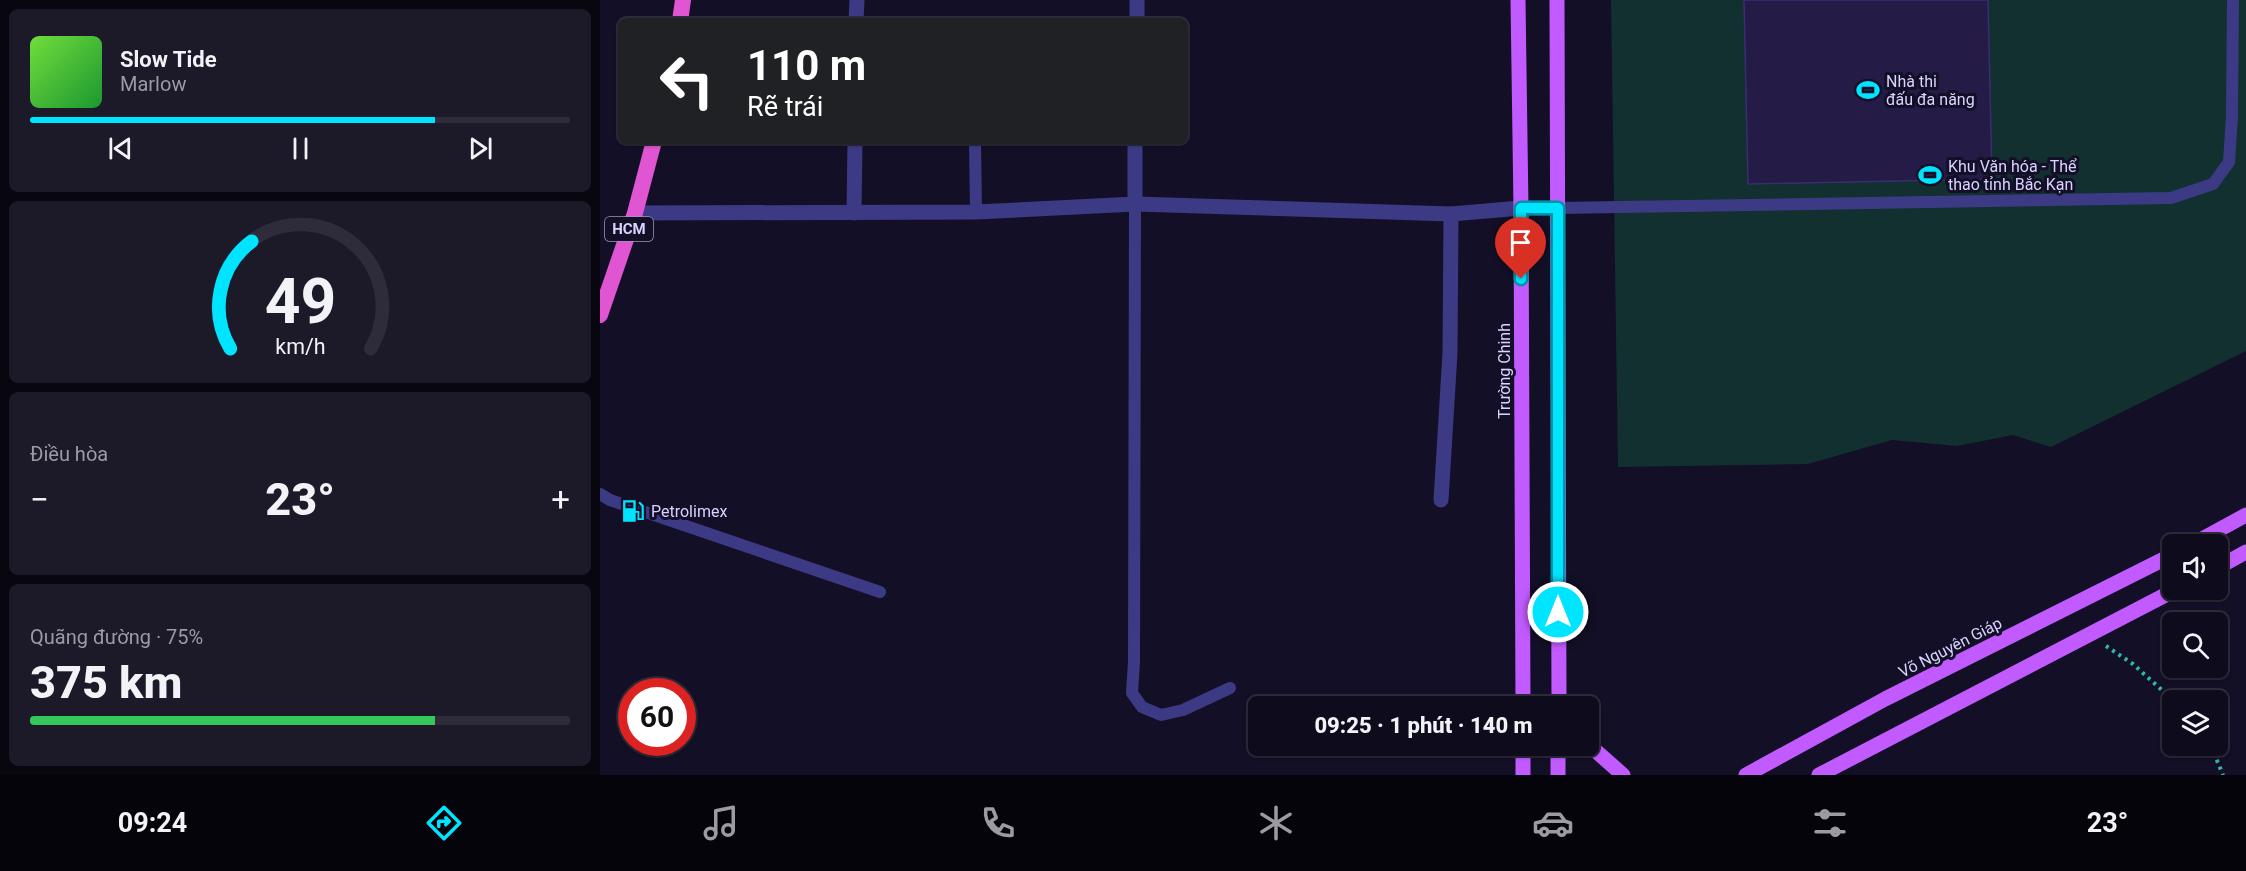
<!DOCTYPE html>
<html lang="vi">
<head>
<meta charset="utf-8">
<style>
	:root { --surface:#0e0b1c; --page:#1c1929; --text:#f1f3f6; --muted:#9b9ba3; --line:#2e2b3b; --accent:#00e5ff }
	body { margin:0; font-family:Roboto,sans-serif; background:var(--page); color:var(--text); height:100vh; display:flex; flex-direction:column; font-size:22px; white-space:nowrap }
	* { box-sizing:border-box; margin:0 }
	p { font-size:20px; color:var(--muted) }
	.icon { flex:none; width:33px; height:33px; fill:none; stroke:currentColor; stroke-width:2; stroke-linecap:round; stroke-linejoin:round }
	.map { position:relative; flex:1; overflow:hidden }
	.sheet { display:flex; flex-direction:column; gap:9px; padding:9px; background:#08060f; width:600px }
	.sheet>* { flex:none }
	.top-card { position:absolute; left:18px; top:18px; width:570px; height:126px; border-radius:9px; box-shadow:0 2px 4px #0004,0 0 0 2px var(--line); background:#202124; color:#fff; overflow:hidden }
	.buttons { position:absolute; left:1562px; top:534px; display:grid; gap:12px }
	.buttons a { display:grid; place-items:center; width:66px; height:66px; border-radius:9px; background:var(--surface); box-shadow:0 2px 4px #0004,0 0 0 2px var(--line); font-size:30px }
	.speed { position:absolute; left:18px; top:678px; display:flex; gap:12px; font-size:30px; font-weight:700; text-align:center }
	.speed>* { display:grid; place-content:center; width:78px; height:78px; border-radius:50%; background:var(--surface); box-shadow:0 2px 4px #0004,0 0 0 2px var(--line); line-height:1 }
	.speed .limit { border:9px solid #d22; background:#fff; color:#111 }
	.pin { position:absolute; display:grid; place-items:center; width:51px; height:51px; color:#fff; margin:-62px -26px; border-radius:50% 50% 50% 0; rotate:-45deg; box-shadow:0 0 6px #0007 }
	.pin .icon { rotate:45deg }
	.me { position:absolute; width:66px; margin:-33px; rotate:0deg; stroke-linejoin:round; filter:drop-shadow(0 0 4px #0008) }
	.turn { display:flex; align-items:center; gap:21px; height:126px; padding:0 30px; font-size:27px }
	.turn .icon { width:78px; height:78px; stroke-width:2.5 }
	.turn b { display:block; font-size:42px; line-height:51px }
	.big { font-size:45px; font-weight:800; line-height:1.1 }
	.sheet .tile { flex:1; display:flex; flex-direction:column; justify-content:center; gap:9px; min-width:0; padding:0 21px; border-radius:9px; background:var(--page) }
	.sheet .dial { align-items:center; gap:0 }
	.dial svg { height:156px; overflow:visible; fill:none; stroke:var(--line); stroke-width:7; stroke-linecap:round; text-anchor:middle }
	.dial text { fill:var(--text); stroke:none }
	.song { display:flex; align-items:center; gap:18px }
	.cover { width:72px; height:72px; border-radius:9px; background:linear-gradient(135deg,hsl(100 70% 55%),hsl(130 70% 35%)) }
	.played { height:6px; border-radius:3px; background:linear-gradient(90deg,var(--accent) 75%,var(--line) 75%) }
	.keys { display:flex; justify-content:space-around; direction:ltr }
	.heat { display:flex; justify-content:space-between; align-items:center; font-size:33px; direction:ltr }
	.charge { height:9px; border-radius:4px; background:linear-gradient(90deg,#34c759 75%,var(--line) 0) }
	.trip { position:absolute; left:648px; top:696px; width:351px; height:60px; border-radius:9px; background:var(--surface); box-shadow:0 2px 4px #0004,0 0 0 2px var(--line); font-weight:800; line-height:60px; text-align:center }
	.tabs { display:flex; height:96px; justify-content:space-around; align-items:center; background:#06040b; color:var(--muted) }
	.tabs .icon { width:42px; height:42px }
	.tabs .on { color:var(--accent) }
	.tabs b { font-size:27px; color:var(--text) }
	main { display:flex; flex:1; min-height:0 }
	.map>svg:first-child { display:block }
	.grass { fill:#12302f }
	.building { fill:#241b47; stroke:#3b2d73; stroke-width:1.5 }
	.lines { fill:none; stroke-linecap:round; stroke-linejoin:round }
	.path { stroke:#2fb8b0; stroke-width:4; stroke-dasharray:3 4.5; stroke-linecap:butt }
	.service { stroke:#3d3a85; stroke-width:12 }
	.minor { stroke:#3d3a85; stroke-width:15 }
	.tertiary { stroke:#3d3a85; stroke-width:15 }
	.primary { stroke:#c25bff; stroke-width:15 }
	.trunk { stroke:#e055d1; stroke-width:16 }
	.route-casing { stroke:#0095a6; stroke-width:15 }
	.route { stroke:#00e5ff; stroke-width:10 }
	.labels { text-anchor:middle; stroke-width:6; stroke-linejoin:round; paint-order:stroke }
	.shield { fill:#130f26; stroke:#9e99be; stroke-width:1.5 }
	.shield-label { font-size:15px; font-weight:bold; fill:#d9d4ff }
	.poi-label { font-size:16px; fill:#d9d4ff; stroke:#130f26; text-anchor:start }
	.street-label { font-size:16px; fill:#d9d4ff; stroke:#130f26 }
</style>
</head>
<body>
<main>
<section class="sheet">
<div class="tile">
<div class="song"><i class="cover"></i><div><b>Slow Tide</b><p>Marlow</p></div></div>
<div class="played"></div>
<div class="keys"><svg class="icon" aria-label="previous" viewBox="0 0 24 24"><path d="M18 5L8 12l10 7zM5 5v14"/></svg><svg class="icon" aria-label="pause" viewBox="0 0 24 24"><path d="M8 5v14M16 5v14"/></svg><svg class="icon" aria-label="next" viewBox="0 0 24 24"><path d="M6 5l10 7-10 7zM19 5v14"/></svg></div>
</div>
<div class="tile dial"><svg viewBox="0 0 100 80">
<path d="M14 69A42 42 0 1 1 86 69"/>
<path d="M14 69A42 42 0 0 1 25 14" stroke="#00e5ff"/>
<text x="50" y="56" font-size="32" font-weight="700">49</text>
<text x="50" y="72" font-size="11">km/h</text>
</svg></div>
<div class="tile"><p>Điều hòa</p>
<div class="heat"><a>−</a><b class="big">23°</b><a>+</a></div>
</div>
<div class="tile"><p>Quãng đường · 75%</p><b class="big">375 km</b><div class="charge"></div></div>
</section>
<div class="map">
<svg width="1646" height="775" viewBox="0 0 1646 775">
	<rect width="100%" height="100%" fill="#130f26"/>
	<!-- grass -->
	<path class="grass" d="M 1011,0 L 1646,0 L 1646,351 L 1451,447 L 1413,435 L 1357,446 L 1292,440 L 1208,464 L 1018,467 Z"/>
	<!-- building -->
	<path class="building" d="M 1144,0 L 1388,0 L 1392,179 L 1148,184 Z"/>
	<g class="lines">
		<!-- path -->
		<path class="path" d="M 1506,646 L 1533,664 L 1573,700
			M 1611,746 L 1623,775"/>
		<!-- service -->
		<path class="service" d="M 375,141 L 376,212
			M 535,204 L 534,662 L 532,693 L 542,707 L 561,715 L 583,710 L 630,688
			M 958,208 L 1571,198 L 1613,184 L 1629,162 L 1632,116 L 1633,0
			M 0,494 L 10,500 L 280,592"/>
		<!-- minor -->
		<path class="minor" d="M 256,21 L 257,0
			M 254,213 L 255,141
			M 841,500 L 850,353 L 851,214"/>
		<!-- tertiary -->
		<path class="tertiary" d="M 537,21 L 537,0
			M 535,204 L 535,141
			M 35,213 L 376,212 L 535,204 L 851,214 L 921,208 L 958,208"/>
		<!-- primary -->
		<path class="primary" d="M 918,0 L 921,208 L 923,706
			M 957,0 L 959,706
			M 1593,544 L 1646,515
			M 1617,568 L 1646,552
			M 988,744 L 1023,775
			M 923,746 L 923,775
			M 958,775 L 958,746
			M 1146,775 L 1285,699 L 1572,555
			M 1219,775 L 1575,590"/>
		<!-- trunk -->
		<path class="trunk" d="M 80,21 L 83,0
			M 0,315 L 35,213 L 54,141"/>
	</g>
	<g class="lines">
		<!-- route casing -->
		<g class="route-casing">
			<path id="route" d="M 921,279 L 921,208 L 958,208 L 958,612"/>
		</g>
		<!-- route -->
		<use href="#route" class="route"/>
	</g>
	<!-- icons -->
	<defs>
		<g id="stadium-bare" transform="scale(1.8)"><path d="M0-5a6.5 5 0 1 0 0 10a6.5 5 0 1 0 0-10ZM-3.5-1.8h7v3.6h-7Z" fill="#00e5ff" stroke="#130f26" stroke-width="2.5" paint-order="stroke"/></g>
		<g id="fuel-bare" transform="scale(1.8)"><path d="M-5.5-6h7V0h2V4h1.3V-2.5L3-4.5l.8-.8L6-3V5H2.5V1h-1V6h-7ZM-4.2-4.7v3.2H.2V-4.7Z" fill="#00e5ff" stroke="#130f26" stroke-width="2.5" paint-order="stroke"/></g>
	</defs>
	<g fill-rule="evenodd">
		<use href="#stadium-bare" x="1268" y="90"/>
		<use href="#stadium-bare" x="1330" y="175"/>
		<use href="#fuel-bare" x="33" y="511"/>
	</g>
	<g class="labels">
		<!-- shield labels -->
		<rect class="shield" x="5" y="217" width="48" height="24" rx="4.5"/>
		<g class="shield-label">
			<text x="29" y="234">HCM</text>
		</g>
		<!-- poi labels -->
		<g class="poi-label">
			<text x="1286" y="87">Nhà thi<tspan x="1286" dy="18">đấu đa năng</tspan></text>
			<text x="1348" y="172">Khu Văn hóa - Thể<tspan x="1348" dy="18">thao tỉnh Bắc Kạn</tspan></text>
			<text x="51" y="517">Petrolimex</text>
		</g>
		<!-- street labels -->
		<g class="street-label">
			<text transform="translate(904 371) rotate(-90)" y="6">Trường Chinh</text>
			<text transform="translate(1350 647) rotate(-27)" y="6">Võ Nguyên Giáp</text>
		</g>
	</g>
</svg>
<div class="buttons">
<a><svg class="icon" aria-label="sound" viewBox="0 0 24 24"><path d="M4 9h4l5-4v14l-5-4H4zM17 9q2 3 0 6"/></svg></a>
<a><svg class="icon" aria-label="search" viewBox="0 0 24 24"><circle cx="10" cy="10" r="6"/><path d="M15 15l6 6"/></svg></a>
<a><svg class="icon" aria-label="layers" viewBox="0 0 24 24"><path d="M12 4l9 5-9 5-9-5zM3 14l9 5 9-5"/></svg></a>
</div>
<div class="speed"><div class="limit">60</div></div>
<div class="pin" style="left:921px;top:279px;background:#d93025"><svg class="icon" aria-label="arrive" viewBox="0 0 24 24"><path d="M6 21V4h12l-3 4 3 4H6"/></svg></div>
<svg class="me" style="left:958px;top:612px" viewBox="-20 -20 40 40"><circle r="17" fill="#00e5ff" stroke="#fff" stroke-width="3"/><path d="M0-11L8 9 0 5-8 9z" fill="#fff"/></svg>
<div class="trip">09:25 · 1 phút · 140 m</div>
<div class="top-card">
<div class="turn"><svg class="icon" aria-label="left" viewBox="0 0 24 24"><path d="M17 20v-9H6M10 6l-5 5 5 5"/></svg><div><b>110 m</b>Rẽ trái</div></div>
</div>
</div>
</main>
<nav class="tabs">
<b>09:24</b>
<svg class="icon on" aria-label="directions" viewBox="0 0 24 24"><path d="M12 3l9 9-9 9-9-9zM9 14v-3h6M13 9l2 2-2 2"/></svg>
<svg class="icon" aria-label="music" viewBox="0 0 24 24"><path d="M9 18V5l10-2v13"/><circle cx="6" cy="18" r="3"/><circle cx="16" cy="16" r="3"/></svg>
<svg class="icon" aria-label="phone" viewBox="0 0 24 24"><path d="M5 4h4l2 5-3 2q2 4 5 5l2-3 5 2v4C11 20 4 13 5 4z"/></svg>
<svg class="icon" aria-label="climate" viewBox="0 0 24 24"><path d="M12 3v18M4 7l16 10M4 17L20 7"/></svg>
<svg class="icon" aria-label="car" viewBox="0 0 24 24"><path d="M5 17H2v-5l4-1 3-4h7l3 4 3 1v5h-3M9 17h6M6 11h13"/><circle cx="7" cy="17" r="2"/><circle cx="17" cy="17" r="2"/></svg>
<svg class="icon" aria-label="filters" viewBox="0 0 24 24"><path d="M4 7h16M4 17h16"/><circle cx="9" cy="7" r="2"/><circle cx="15" cy="17" r="2"/></svg>
<b>23°</b>
</nav>
</body>
</html>
